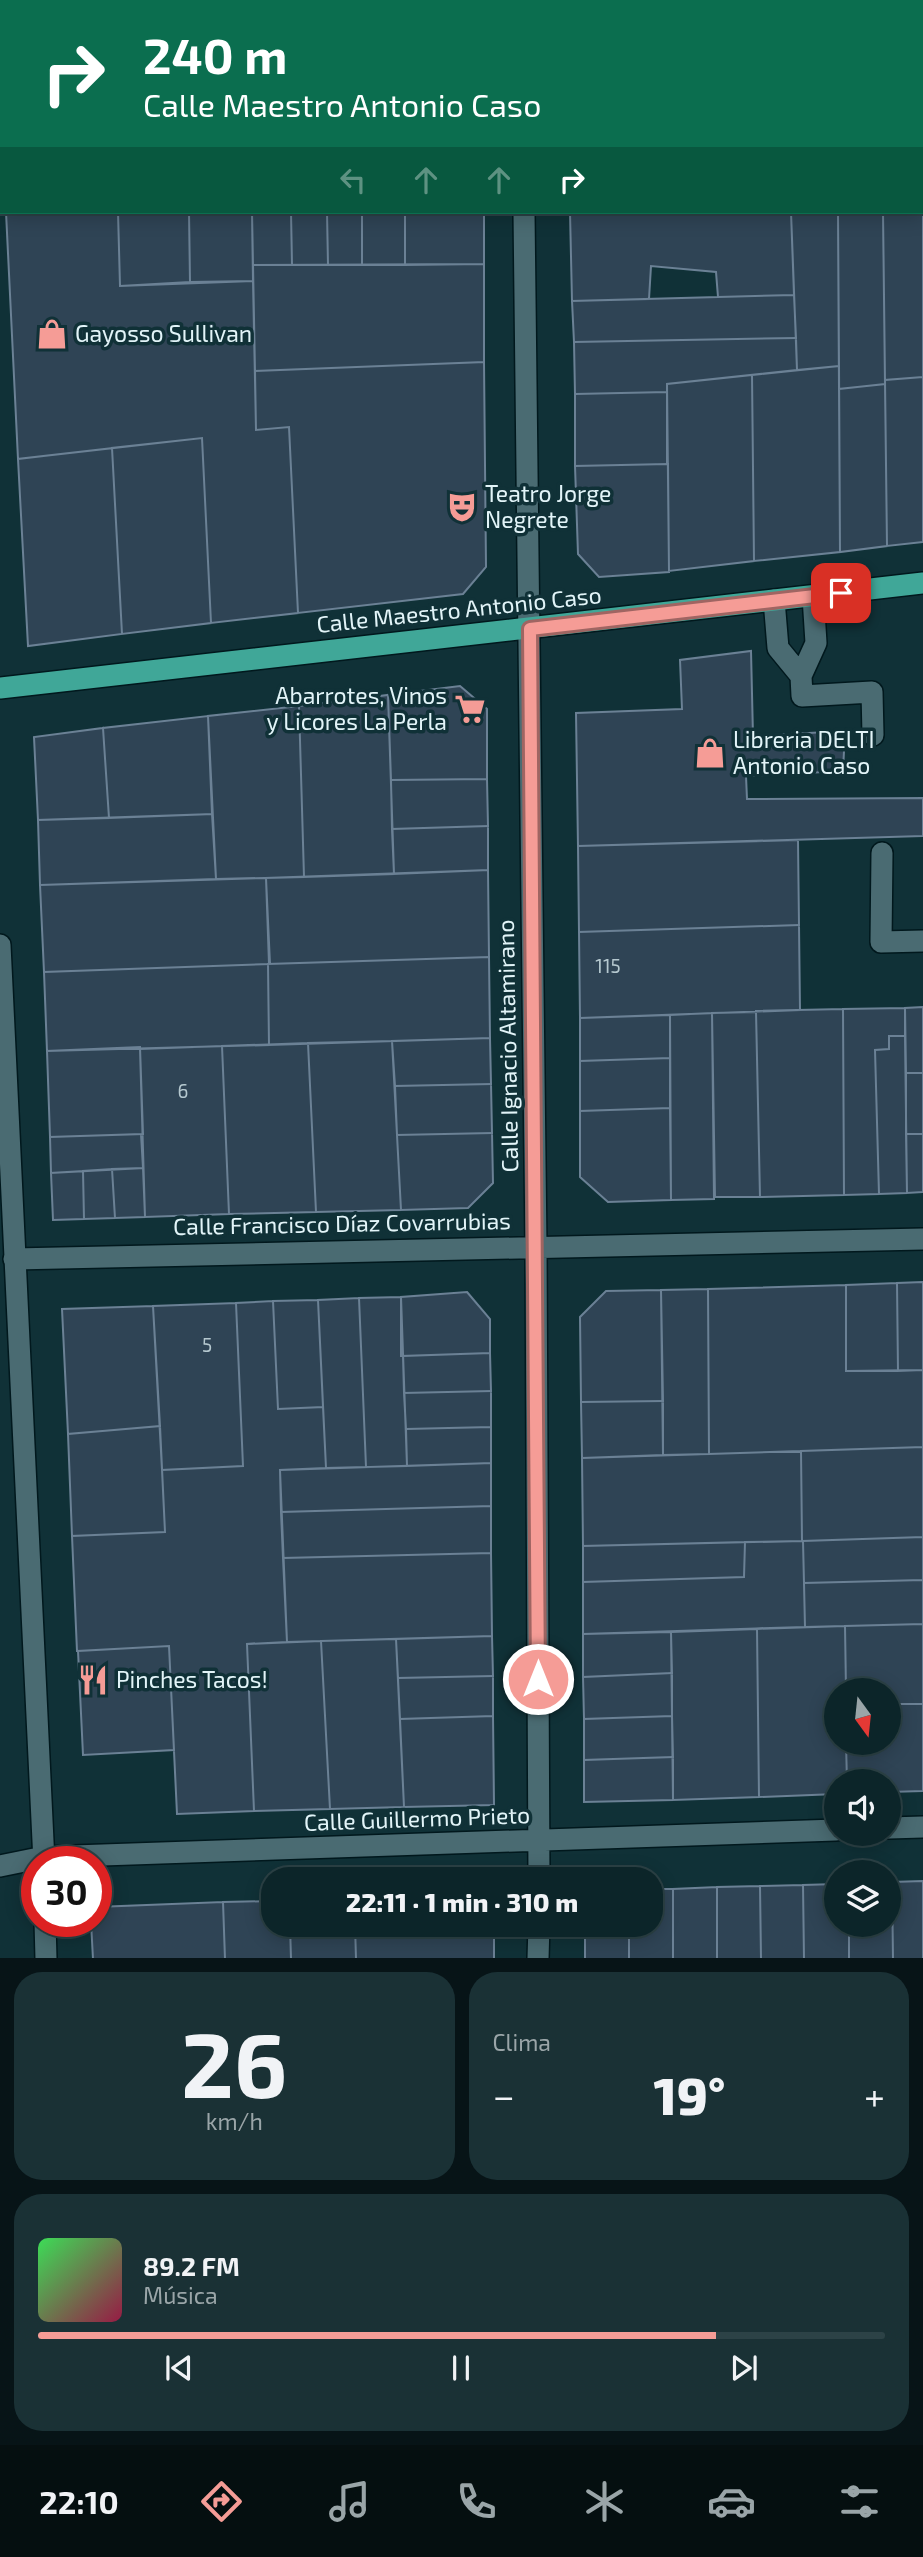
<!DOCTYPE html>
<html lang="es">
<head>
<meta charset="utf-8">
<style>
	:root { --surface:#0c2529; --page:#1a3135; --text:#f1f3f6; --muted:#9aa5a8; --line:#2c4246; --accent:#f59c96 }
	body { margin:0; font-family:"Exo 2",sans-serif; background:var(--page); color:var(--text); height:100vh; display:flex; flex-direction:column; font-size:26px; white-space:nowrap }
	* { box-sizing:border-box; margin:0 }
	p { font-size:23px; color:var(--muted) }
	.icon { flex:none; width:38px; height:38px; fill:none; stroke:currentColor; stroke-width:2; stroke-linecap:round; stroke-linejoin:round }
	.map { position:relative; height:1958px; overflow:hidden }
	.sheet { display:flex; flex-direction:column; gap:14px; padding:14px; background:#071417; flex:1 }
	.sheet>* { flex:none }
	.top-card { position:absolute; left:0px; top:0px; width:924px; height:214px; box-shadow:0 4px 18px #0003,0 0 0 2px var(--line); background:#0b6e4f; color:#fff; overflow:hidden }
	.needle { width:46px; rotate:165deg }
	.buttons { position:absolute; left:824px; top:1678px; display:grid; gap:14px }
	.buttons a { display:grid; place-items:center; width:77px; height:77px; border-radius:50%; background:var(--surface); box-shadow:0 4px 18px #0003,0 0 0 2px var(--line); font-size:35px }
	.speed { position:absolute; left:21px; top:1846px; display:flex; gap:14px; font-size:35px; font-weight:700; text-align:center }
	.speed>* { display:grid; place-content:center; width:91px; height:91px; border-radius:50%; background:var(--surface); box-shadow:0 4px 18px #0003,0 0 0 2px var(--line); line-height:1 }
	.speed .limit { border:10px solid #d22; background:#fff; color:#111 }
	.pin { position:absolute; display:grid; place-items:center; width:60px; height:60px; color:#fff; margin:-30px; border-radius:14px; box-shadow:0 4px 10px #0006 }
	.me { position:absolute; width:77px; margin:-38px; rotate:0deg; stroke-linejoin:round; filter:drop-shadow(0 0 5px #0008) }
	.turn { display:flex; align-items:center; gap:24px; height:147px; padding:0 28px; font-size:32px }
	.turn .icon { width:91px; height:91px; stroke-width:2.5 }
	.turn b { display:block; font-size:49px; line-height:60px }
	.lanes { display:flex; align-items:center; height:66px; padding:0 28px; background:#0003; justify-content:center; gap:35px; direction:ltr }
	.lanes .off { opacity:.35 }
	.big { font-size:52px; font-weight:800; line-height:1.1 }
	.sheet .tile { flex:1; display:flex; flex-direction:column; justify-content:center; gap:10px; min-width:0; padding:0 24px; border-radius:28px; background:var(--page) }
	.sheet .dial { align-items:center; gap:0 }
	.dial b { font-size:91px; line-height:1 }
	.song { display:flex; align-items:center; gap:21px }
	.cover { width:84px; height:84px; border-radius:10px; background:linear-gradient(135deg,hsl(130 70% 55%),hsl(340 70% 35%)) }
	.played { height:7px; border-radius:4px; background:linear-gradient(90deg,var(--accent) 80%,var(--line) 80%) }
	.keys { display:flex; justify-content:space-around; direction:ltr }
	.heat { display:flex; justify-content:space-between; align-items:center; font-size:38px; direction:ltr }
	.sheet .tiles { flex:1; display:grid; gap:14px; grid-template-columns:1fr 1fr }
	.tile:last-child { grid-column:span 2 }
	.trip { position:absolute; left:261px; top:1867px; width:402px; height:70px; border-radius:28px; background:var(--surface); box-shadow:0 4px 18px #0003,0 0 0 2px var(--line); font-weight:800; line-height:70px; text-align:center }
	.tabs { display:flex; height:112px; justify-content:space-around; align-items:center; background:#050f10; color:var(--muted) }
	.tabs .icon { width:49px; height:49px }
	.tabs .on { color:var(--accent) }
	.tabs b { font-size:32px; color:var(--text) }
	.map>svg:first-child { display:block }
	.park { fill:url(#park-crowns) }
	.building { fill:#2f4455; stroke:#6b8195; stroke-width:2 }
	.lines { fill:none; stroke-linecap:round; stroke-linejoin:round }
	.minor-casing { stroke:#01181d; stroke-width:24 }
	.major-casing { stroke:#01181d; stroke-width:24 }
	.minor { stroke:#4a6b72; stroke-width:21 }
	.major { stroke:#40a798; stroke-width:21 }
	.route-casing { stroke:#9f6562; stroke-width:18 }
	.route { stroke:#f59c96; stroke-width:12 }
	.labels { text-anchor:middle; stroke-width:7; stroke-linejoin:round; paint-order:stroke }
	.number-label { font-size:19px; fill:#b5c8cf }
	.poi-label { font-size:23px; fill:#e2f4f8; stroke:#103137; text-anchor:start }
	.street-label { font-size:23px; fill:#e2f4f8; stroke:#103137 }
</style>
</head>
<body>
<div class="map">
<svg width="923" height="1959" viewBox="0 0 923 1959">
	<defs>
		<pattern id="park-crowns" width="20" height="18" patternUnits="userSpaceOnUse" patternTransform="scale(1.75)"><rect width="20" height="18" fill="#375334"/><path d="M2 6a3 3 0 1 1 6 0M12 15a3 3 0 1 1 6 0" fill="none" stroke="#546c52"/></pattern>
	</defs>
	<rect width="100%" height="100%" fill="#103137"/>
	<!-- park -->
	<path class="park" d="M 26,0 L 217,0 L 227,2 L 26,2 Z"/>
	<!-- building -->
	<path class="building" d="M 923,209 L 923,377 L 885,380 L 883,212 Z
		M 6,212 L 118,212 L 120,286 L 253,281 L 256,430 L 289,427 L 298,613 L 211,623 L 202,438 L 18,459 Z
		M 118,212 L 189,212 L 190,282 L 120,286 Z
		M 189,212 L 252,212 L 253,281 L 190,282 Z
		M 252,212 L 291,212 L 292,265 L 253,265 Z
		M 291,212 L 327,212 L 328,265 L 292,265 Z
		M 327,212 L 362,212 L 362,265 L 328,265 Z
		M 362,212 L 405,212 L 405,265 L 362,265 Z
		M 405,212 L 484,212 L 484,264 L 405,265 Z
		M 570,212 L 791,212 L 794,295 L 718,297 L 716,272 L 651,266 L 649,299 L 572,301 Z
		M 791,212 L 838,212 L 839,366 L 797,370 Z
		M 838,212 L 883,212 L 885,384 L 839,389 Z
		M 484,264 L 484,362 L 255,371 L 253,265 Z
		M 794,295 L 796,338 L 574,342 L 572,301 Z
		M 796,338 L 797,370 L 667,384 L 667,392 L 575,394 L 574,342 Z
		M 484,362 L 486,567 L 463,594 L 298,613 L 289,427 L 256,430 L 255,371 Z
		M 839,366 L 840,552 L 754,561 L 752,375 Z
		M 752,375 L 754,561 L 669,571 L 667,384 Z
		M 923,377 L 923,542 L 887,546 L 885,380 Z
		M 885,384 L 887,546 L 840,552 L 839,389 Z
		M 667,392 L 667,464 L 575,466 L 575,394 Z
		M 202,438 L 211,623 L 122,634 L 112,448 Z
		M 112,448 L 122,634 L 28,646 L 18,459 Z
		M 668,464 L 669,572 L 599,577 L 578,554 L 575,466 Z
		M 751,651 L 753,736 L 845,731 L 843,771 L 746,776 L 747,799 L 923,798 L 923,836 L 578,846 L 576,713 L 682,709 L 680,660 Z
		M 460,686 L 487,709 L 487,779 L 391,780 L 388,695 Z
		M 388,695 L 394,874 L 304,877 L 299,706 Z
		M 299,706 L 304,877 L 216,879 L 208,716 Z
		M 208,716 L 212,814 L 109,818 L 103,728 Z
		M 103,728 L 109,818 L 38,820 L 34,737 Z
		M 487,779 L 488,826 L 392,829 L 391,780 Z
		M 212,814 L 216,879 L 40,885 L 38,820 Z
		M 488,826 L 488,870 L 394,874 L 392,829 Z
		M 798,840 L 799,925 L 579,932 L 578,846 Z
		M 488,870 L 489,957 L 269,964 L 266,878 Z
		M 266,878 L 270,964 L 44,972 L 40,885 Z
		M 799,925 L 800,1010 L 580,1018 L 579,932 Z
		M 489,957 L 490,1038 L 269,1045 L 268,964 Z
		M 268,964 L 269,1045 L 47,1051 L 44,972 Z
		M 923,1007 L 923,1073 L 906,1073 L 905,1008 Z
		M 905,1008 L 905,1036 L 889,1036 L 889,1049 L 875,1050 L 879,1194 L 844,1195 L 843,1009 Z
		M 843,1009 L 844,1195 L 760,1197 L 756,1011 Z
		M 756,1012 L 760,1197 L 715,1197 L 712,1013 Z
		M 712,1013 L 714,1199 L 671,1200 L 670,1015 Z
		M 670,1015 L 670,1058 L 580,1061 L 580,1018 Z
		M 889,1036 L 905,1036 L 907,1193 L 879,1194 L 875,1050 L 889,1049 Z
		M 490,1038 L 491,1084 L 395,1086 L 392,1041 Z
		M 392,1041 L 401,1210 L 316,1212 L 308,1043 Z
		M 308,1043 L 316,1212 L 229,1214 L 222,1046 Z
		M 222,1046 L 229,1214 L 145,1217 L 140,1049 Z
		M 140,1047 L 143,1134 L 50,1137 L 47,1051 Z
		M 670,1058 L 670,1108 L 580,1111 L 580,1061 Z
		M 906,1073 L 923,1073 L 923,1134 L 906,1134 Z
		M 491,1084 L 492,1133 L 397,1135 L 395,1086 Z
		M 670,1108 L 671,1200 L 608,1202 L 580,1177 L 580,1111 Z
		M 492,1133 L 493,1183 L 468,1208 L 401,1210 L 397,1135 Z
		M 141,1134 L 143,1168 L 51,1173 L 50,1137 Z
		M 906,1134 L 923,1134 L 923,1192 L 907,1193 Z
		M 143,1168 L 145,1217 L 115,1218 L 112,1169 Z
		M 112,1169 L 115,1218 L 84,1219 L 83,1171 Z
		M 83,1171 L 84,1219 L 53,1220 L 51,1173 Z
		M 923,1282 L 923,1370 L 898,1371 L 897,1283 Z
		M 897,1283 L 898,1371 L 846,1371 L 846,1285 Z
		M 846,1285 L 846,1371 L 923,1370 L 923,1447 L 709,1454 L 708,1289 Z
		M 708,1289 L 709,1454 L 663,1455 L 661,1290 Z
		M 661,1290 L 663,1401 L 581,1402 L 580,1317 L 606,1291 Z
		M 467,1292 L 490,1319 L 490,1353 L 401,1356 L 401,1297 Z
		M 401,1297 L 407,1466 L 366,1467 L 359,1298 Z
		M 359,1298 L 366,1467 L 326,1468 L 318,1300 Z
		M 318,1300 L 323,1407 L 278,1409 L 273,1301 Z
		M 273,1301 L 278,1409 L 323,1407 L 326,1468 L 280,1470 L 287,1642 L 247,1644 L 254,1811 L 177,1814 L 169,1646 L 77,1651 L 72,1536 L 165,1532 L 162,1470 L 243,1466 L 236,1303 Z
		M 236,1303 L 243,1466 L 162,1470 L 153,1306 Z
		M 153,1306 L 160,1426 L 68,1434 L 62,1309 Z
		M 490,1353 L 491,1391 L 404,1393 L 403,1356 Z
		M 491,1391 L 491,1427 L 406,1429 L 404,1393 Z
		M 663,1401 L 663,1455 L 582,1458 L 581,1402 Z
		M 160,1426 L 165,1532 L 72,1536 L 68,1434 Z
		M 491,1427 L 491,1463 L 407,1466 L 406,1429 Z
		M 923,1447 L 923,1537 L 802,1541 L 801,1451 Z
		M 801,1451 L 802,1541 L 583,1546 L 582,1458 Z
		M 491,1463 L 491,1506 L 281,1512 L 280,1470 Z
		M 491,1506 L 491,1553 L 283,1558 L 281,1512 Z
		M 923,1537 L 923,1580 L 804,1583 L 803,1541 Z
		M 803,1541 L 805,1627 L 583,1634 L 583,1582 L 744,1577 L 745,1542 Z
		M 745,1542 L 744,1577 L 583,1582 L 583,1546 Z
		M 491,1553 L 492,1636 L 287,1642 L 283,1558 Z
		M 923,1580 L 923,1624 L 805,1627 L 804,1583 Z
		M 923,1624 L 923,1704 L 889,1704 L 889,1690 L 846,1690 L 845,1626 Z
		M 845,1626 L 846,1690 L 836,1690 L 836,1743 L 846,1743 L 847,1782 L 836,1782 L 836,1794 L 759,1797 L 757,1629 Z
		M 757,1629 L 759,1797 L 673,1800 L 671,1632 Z
		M 671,1632 L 672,1673 L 583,1677 L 583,1634 Z
		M 492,1636 L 493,1676 L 398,1678 L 396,1639 Z
		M 396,1639 L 404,1807 L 330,1809 L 321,1641 Z
		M 321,1641 L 330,1809 L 254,1811 L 247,1644 Z
		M 169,1646 L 174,1750 L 83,1755 L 78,1651 Z
		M 672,1673 L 672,1716 L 584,1719 L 583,1677 Z
		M 493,1676 L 493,1716 L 400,1719 L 398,1678 Z
		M 889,1704 L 923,1704 L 923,1791 L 889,1792 L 889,1782 L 847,1782 L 846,1743 L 889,1743 Z
		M 493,1716 L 494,1805 L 404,1807 L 400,1719 Z
		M 672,1716 L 673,1757 L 584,1760 L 584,1719 Z
		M 673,1757 L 673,1800 L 584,1802 L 584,1760 Z
		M 923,1881 L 923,1959 L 893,1959 L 892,1882 Z
		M 889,1882 L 892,1882 L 893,1959 L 849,1959 L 849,1925 L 889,1925 Z
		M 836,1884 L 836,1925 L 849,1925 L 849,1959 L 804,1959 L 803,1885 Z
		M 803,1885 L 804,1959 L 761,1959 L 760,1886 Z
		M 760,1886 L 761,1959 L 717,1959 L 717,1887 Z
		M 717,1887 L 717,1959 L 673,1959 L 673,1889 Z
		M 651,1889 L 673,1889 L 673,1959 L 629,1959 L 629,1925 L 651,1925 Z
		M 273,1901 L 273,1925 L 290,1925 L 291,1959 L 225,1959 L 223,1902 Z
		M 223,1902 L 225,1959 L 93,1959 L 91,1922 L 96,1922 L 96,1907 Z
		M 290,1925 L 355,1925 L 356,1959 L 291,1959 Z
		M 355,1925 L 494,1925 L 494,1959 L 356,1959 Z
		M 585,1925 L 629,1925 L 629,1959 L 585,1959 Z"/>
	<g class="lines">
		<!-- minor casing -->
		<g class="minor-casing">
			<path id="minor" d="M 455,0 L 466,2
				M 922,75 L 923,75
				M 524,212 L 536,1246 L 539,1880
				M 813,596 L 816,643 L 801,676 L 802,696 L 872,692 L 873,735
				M 774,600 L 778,648 L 801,676
				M 882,853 L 881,942 L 923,941
				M 0,945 L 44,1862
				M 14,1259 L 923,1239
				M 889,1828 L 923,1827
				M 0,1866 L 44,1857 L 836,1830
				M 45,1922 L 46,1959
				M 538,1959 L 539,1925"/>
		</g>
		<!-- major casing -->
		<g class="major-casing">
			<path id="major" d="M 0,106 L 2,106
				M 922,168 L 923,168
				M 0,688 L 923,583"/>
		</g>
		<!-- minor -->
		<use href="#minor" class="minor"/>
		<!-- major -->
		<use href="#major" class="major"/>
	</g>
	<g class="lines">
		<!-- route casing -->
		<g class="route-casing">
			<path id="route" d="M 538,1679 L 530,629 L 841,593"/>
		</g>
		<!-- route -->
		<use href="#route" class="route"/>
	</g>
	<!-- icons -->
	<defs>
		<g id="shop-bare" transform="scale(2.415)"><path d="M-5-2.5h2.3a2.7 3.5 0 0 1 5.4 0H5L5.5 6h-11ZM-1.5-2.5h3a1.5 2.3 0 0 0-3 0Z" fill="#f59c96" stroke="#103137" stroke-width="2.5" paint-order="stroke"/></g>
		<g id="theatre-bare" transform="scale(2.415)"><path d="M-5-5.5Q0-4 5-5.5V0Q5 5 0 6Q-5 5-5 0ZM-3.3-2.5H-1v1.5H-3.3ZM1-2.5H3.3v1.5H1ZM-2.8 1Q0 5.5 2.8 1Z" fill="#f59c96" stroke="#103137" stroke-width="2.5" paint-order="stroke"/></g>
		<g id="supermarket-bare" transform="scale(2.415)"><path d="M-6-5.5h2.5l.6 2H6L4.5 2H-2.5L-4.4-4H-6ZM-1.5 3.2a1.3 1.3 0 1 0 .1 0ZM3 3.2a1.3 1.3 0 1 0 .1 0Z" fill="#f59c96" stroke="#103137" stroke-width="2.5" paint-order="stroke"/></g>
		<g id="restaurant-bare" transform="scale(2.415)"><path d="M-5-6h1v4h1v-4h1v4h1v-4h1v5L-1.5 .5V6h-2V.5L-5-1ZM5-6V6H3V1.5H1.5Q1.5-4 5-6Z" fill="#f59c96" stroke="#103137" stroke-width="2.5" paint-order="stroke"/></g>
	</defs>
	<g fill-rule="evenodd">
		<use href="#shop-bare" x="52" y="334"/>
		<use href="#theatre-bare" x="462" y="507"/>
		<use href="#supermarket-bare" x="470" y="709"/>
		<use href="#shop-bare" x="710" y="753"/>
		<use href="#restaurant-bare" x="93" y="1680"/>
	</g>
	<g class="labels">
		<!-- number labels -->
		<g class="number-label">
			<text x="608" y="973">115</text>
			<text x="183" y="1098">6</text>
			<text x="207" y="1352">5</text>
		</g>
		<!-- poi labels -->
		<g class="poi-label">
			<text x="75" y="342">Gayosso Sullivan</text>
			<text x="485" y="502">Teatro Jorge<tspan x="485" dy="26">Negrete</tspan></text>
			<text x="447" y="704" text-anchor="end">Abarrotes, Vinos<tspan x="447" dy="26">y Licores La Perla</tspan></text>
			<text x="733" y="748">Libreria DELTI<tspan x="733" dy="26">Antonio Caso</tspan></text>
			<text x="116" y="1688">Pinches Tacos!</text>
		</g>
		<!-- street labels -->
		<g class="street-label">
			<text transform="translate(459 610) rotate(-6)" y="8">Calle Maestro Antonio Caso</text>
			<text transform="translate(508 1046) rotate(-91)" y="8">Calle Ignacio Altamirano</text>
			<text transform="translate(342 1224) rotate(-1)" y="8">Calle Francisco Díaz Covarrubias</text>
			<text transform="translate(417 1819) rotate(-2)" y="8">Calle Guillermo Prieto</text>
		</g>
	</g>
</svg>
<div class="buttons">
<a><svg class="needle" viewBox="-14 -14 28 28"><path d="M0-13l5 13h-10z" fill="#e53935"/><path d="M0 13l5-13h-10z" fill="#9aa5a8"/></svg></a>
<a><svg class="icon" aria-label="sound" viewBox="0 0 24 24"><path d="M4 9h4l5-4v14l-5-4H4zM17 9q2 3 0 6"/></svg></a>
<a><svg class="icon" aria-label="layers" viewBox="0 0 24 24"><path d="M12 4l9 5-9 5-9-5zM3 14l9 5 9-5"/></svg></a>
</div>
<div class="speed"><div class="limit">30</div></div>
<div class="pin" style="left:841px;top:593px;background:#d93025"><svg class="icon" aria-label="arrive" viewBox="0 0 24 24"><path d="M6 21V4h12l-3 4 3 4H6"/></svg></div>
<svg class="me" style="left:538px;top:1679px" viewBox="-20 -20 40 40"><circle r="17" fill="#f59c96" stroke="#fff" stroke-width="3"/><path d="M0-11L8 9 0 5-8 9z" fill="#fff"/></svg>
<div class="trip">22:11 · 1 min · 310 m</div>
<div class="top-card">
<div class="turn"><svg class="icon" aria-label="right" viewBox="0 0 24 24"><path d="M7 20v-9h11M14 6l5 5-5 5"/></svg><div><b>240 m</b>Calle Maestro Antonio Caso</div></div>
<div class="lanes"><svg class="icon off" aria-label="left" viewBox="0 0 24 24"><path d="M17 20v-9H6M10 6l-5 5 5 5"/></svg><svg class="icon off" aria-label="ahead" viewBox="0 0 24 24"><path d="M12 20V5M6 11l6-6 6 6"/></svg><svg class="icon off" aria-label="ahead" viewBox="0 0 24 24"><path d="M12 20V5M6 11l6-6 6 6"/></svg><svg class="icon" aria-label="right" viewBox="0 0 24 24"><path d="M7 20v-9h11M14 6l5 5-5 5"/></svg></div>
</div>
</div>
<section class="sheet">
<div class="tiles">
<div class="tile dial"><b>26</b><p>km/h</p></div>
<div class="tile"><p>Clima</p>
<div class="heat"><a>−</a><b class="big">19°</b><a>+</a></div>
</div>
<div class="tile">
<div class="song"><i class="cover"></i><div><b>89.2 FM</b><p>Música</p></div></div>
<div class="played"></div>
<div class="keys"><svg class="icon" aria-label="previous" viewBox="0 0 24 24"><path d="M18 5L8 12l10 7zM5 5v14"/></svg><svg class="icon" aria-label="pause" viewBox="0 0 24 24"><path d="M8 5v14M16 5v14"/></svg><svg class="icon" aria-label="next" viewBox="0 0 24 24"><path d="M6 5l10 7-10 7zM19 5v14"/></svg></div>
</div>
</div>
</section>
<nav class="tabs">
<b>22:10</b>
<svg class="icon on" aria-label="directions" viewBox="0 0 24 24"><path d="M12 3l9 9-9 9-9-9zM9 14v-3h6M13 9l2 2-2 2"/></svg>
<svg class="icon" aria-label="music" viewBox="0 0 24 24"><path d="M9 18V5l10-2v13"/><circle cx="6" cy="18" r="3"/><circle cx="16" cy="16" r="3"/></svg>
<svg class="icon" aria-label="phone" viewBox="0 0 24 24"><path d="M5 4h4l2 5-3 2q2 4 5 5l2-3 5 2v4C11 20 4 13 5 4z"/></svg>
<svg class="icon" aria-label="climate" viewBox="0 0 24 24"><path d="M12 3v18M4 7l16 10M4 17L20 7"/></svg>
<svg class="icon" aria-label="car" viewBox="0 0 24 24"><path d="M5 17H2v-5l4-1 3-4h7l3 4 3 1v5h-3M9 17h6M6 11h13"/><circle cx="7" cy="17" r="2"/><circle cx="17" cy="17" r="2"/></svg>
<svg class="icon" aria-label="filters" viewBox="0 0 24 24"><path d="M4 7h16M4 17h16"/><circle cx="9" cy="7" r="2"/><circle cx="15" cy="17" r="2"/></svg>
</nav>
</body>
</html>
